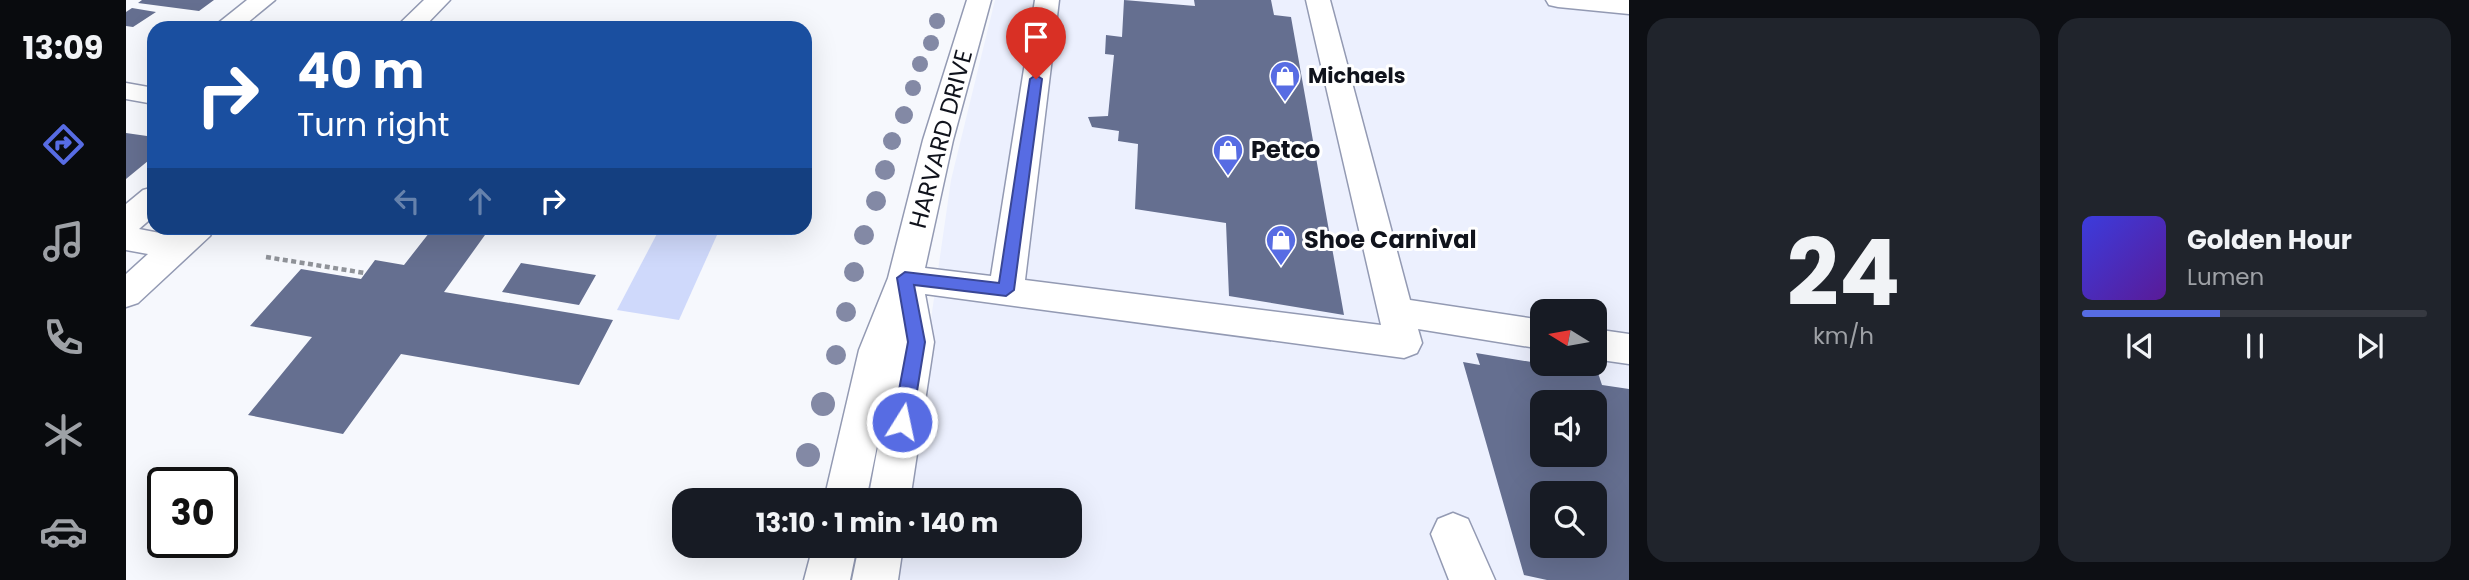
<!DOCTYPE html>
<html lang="en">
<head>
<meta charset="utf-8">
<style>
	:root { --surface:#171b24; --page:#20242c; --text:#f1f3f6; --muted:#9ea1a6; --line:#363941; --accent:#576ce3 }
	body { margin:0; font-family:Poppins,sans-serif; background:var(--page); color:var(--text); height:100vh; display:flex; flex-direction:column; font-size:26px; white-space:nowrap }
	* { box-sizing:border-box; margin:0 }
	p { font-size:23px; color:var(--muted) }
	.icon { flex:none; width:38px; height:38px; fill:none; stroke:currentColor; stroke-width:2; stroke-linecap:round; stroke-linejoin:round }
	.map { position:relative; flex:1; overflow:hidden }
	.details { display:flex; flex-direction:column; gap:18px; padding:18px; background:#0d0f14; width:840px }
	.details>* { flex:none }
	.guide { position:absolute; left:21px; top:21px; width:665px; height:214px; border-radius:21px; box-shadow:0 7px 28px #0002; background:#1a4fa0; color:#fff; overflow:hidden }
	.needle { width:46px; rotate:281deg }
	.controls { position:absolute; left:1404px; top:299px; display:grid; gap:14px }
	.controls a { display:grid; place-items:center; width:77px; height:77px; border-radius:14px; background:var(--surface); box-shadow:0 7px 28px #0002; font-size:35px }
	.speed { position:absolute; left:21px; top:467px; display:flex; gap:14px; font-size:35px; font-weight:700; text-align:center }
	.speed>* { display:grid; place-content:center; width:91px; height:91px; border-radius:50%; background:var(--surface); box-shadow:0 7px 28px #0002; line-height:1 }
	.speed .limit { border:4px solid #111; border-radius:10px; background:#fff; color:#111 }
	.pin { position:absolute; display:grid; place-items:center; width:60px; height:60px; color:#fff; margin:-72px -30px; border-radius:50% 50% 50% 0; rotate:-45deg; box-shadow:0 0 7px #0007 }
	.pin .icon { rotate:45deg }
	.me { position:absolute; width:77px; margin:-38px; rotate:10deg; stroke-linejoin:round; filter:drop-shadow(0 0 5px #0008) }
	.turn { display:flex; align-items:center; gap:24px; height:147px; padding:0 35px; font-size:32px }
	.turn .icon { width:91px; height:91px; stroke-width:2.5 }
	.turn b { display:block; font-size:49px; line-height:60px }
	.lanes { display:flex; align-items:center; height:66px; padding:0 35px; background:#0003; justify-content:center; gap:35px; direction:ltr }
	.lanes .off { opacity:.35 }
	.details .tile { flex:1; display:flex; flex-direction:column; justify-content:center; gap:10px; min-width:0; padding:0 24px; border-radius:21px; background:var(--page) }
	.details .dial { align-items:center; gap:0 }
	.dial b { font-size:91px; line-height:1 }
	.song { display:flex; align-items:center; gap:21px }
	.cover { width:84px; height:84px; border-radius:10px; background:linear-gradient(135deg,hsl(240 70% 55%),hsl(270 70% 35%)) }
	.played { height:7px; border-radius:4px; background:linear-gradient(90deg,var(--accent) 40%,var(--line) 40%) }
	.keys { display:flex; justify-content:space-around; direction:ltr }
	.details .tiles { flex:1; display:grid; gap:18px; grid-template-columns:repeat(2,1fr) }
	.trip { position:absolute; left:546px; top:488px; width:410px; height:70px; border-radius:21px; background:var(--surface); box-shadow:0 7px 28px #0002; font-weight:700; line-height:70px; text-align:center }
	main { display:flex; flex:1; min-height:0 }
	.tabs { display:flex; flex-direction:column; width:126px; justify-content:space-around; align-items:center; background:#090b0e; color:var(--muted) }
	.tabs .icon { width:49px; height:49px }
	.tabs .current { color:var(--accent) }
	.tabs b { font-size:32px; color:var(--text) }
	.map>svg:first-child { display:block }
	.built { fill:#ecf0fe; fill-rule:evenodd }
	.green { fill:#cfd9fb }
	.building { fill:#656f90; fill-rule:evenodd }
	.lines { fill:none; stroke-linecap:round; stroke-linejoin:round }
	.minor-casing { stroke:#939ab3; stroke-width:3 }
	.path { stroke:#909399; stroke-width:4.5; stroke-dasharray:5 3.5; stroke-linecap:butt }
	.minor { fill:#fff; fill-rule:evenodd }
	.tree { fill:#8389a5 }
	.route { fill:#576ce3; stroke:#394694; stroke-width:2 }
	.labels { text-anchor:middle; stroke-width:6; stroke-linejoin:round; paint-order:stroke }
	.far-poi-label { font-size:21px; font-weight:bold; fill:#10131c; stroke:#fff; text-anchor:start }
	.street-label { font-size:24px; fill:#10131c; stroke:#fff }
	.poi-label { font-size:24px; font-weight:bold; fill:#10131c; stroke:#fff; text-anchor:start }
</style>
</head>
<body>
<main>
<nav class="tabs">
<b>13:09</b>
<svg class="icon current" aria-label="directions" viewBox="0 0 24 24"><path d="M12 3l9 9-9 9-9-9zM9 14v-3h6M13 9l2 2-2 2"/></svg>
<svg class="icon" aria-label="music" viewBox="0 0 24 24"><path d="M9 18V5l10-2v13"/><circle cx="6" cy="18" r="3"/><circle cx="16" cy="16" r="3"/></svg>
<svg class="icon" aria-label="phone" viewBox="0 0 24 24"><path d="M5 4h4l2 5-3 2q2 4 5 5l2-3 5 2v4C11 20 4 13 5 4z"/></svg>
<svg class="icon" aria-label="climate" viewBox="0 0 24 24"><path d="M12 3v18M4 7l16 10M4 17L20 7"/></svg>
<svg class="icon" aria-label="car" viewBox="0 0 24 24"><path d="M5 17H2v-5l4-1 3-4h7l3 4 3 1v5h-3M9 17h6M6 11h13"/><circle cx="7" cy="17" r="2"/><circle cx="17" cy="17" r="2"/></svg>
</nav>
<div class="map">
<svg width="1503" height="580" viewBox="0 0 1503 580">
	<rect width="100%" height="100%" fill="#f6f8fd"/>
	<!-- built -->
	<path class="built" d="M 869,0 L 1503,0 L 1503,580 L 768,580 L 773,546 L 943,546 L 943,500 L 779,500 L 825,180 ZM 1416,312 L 1468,312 L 1468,364 L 1416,364 ZM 1416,402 L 1468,402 L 1468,455 L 1416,455 ZM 1416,494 L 1468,494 L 1468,546 L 1416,546 Z"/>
	<!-- green -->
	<path class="green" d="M 534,228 L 591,235 L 553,320 L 491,310 Z"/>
	<!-- building -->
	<path class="building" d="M 16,0 L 88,0 L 73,11 L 12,3 Z
		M 998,0 L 1069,6 L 1068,0 L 1145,0 L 1148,15 L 1165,17 L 1218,315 L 1103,296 L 1100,223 L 1009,209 L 1012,144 L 992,141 L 993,131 L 966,127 L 962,117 L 982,116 L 988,55 L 979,54 L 980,35 L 996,37 Z
		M 6,8 L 30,12 L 7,27 L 0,26 L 0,12 Z
		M 0,133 L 28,137 L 28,156 L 0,179 Z
		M 307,228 L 364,228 L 318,292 L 487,320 L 453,385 L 275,354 L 217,434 L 122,415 L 186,337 L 124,326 L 175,269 L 235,279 L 249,260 L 278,265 Z
		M 395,263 L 470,275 L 453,305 L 376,292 Z
		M 1350,353 L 1472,373 L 1476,385 L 1503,389 L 1503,580 L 1421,580 L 1398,575 L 1337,362 L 1354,365 ZM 1416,402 L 1468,402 L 1468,455 L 1416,455 ZM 1416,494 L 1468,494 L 1468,546 L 1416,546 Z"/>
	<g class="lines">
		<!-- minor casing -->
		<g class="minor-casing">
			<path id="minor" d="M 121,0 L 149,0 L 115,28 L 86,28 Z
				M 298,0 L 324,0 L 297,28 L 269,28 Z
				M 841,0 L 865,0 L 827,140 L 799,268 L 865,276 L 909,0 L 933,0 L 899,280 L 1255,325 L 1180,0 L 1204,0 L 1284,300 L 1416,320 L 1416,349 L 1292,329 L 1296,343 L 1291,353 L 1278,358 L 799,294 L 808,342 L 784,500 L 742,500 L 762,392 L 740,500 L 698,500 L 733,350 L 762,278 L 797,140 Z
				M 1420,0 L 1503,0 L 1503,14 L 1432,7 L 1423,5 Z
				M 0,83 L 28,88 L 28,104 L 0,99 Z
				M 28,187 L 28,216 L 13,229 L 44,235 L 52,228 L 88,228 L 84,236 L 12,303 L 0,307 L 0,274 L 22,254 L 0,250 L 0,204 L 17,190 Z
				M 1468,329 L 1503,334 L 1503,364 L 1468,359 Z
				M 1327,513 L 1342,519 L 1369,580 L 1323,580 L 1305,534 L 1312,519 Z
				M 687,546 L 731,546 L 724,580 L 678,580 Z
				M 733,546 L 777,546 L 772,580 L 726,580 Z"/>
		</g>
		<!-- path -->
		<path class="path" d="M 140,257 L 239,273"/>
		<!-- minor -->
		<use href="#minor" class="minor"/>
	</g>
	<!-- trees -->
	<g class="tree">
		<circle cx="811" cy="21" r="8"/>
		<circle cx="805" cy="43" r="8"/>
		<circle cx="794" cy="64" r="8"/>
		<circle cx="787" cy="88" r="8"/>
		<circle cx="778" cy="115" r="9"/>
		<circle cx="766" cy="141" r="9"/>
		<circle cx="759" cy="170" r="10"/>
		<circle cx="750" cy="201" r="10"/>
		<circle cx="738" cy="235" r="10"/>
		<circle cx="728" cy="272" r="10"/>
		<circle cx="720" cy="312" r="10"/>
		<circle cx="710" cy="355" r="10"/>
		<circle cx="697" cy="404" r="12"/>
		<circle cx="682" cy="455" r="12"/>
	</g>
	<!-- route -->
	<path class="route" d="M 910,75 L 916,79 L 888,290 L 880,296 L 788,285 L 799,342 L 786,422 L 783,427 L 776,429 L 770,427 L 767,422 L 782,342 L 771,278 L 779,272 L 873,283 L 904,79 Z"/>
	<!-- icons -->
	<defs>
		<g id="shop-pin" transform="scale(1.575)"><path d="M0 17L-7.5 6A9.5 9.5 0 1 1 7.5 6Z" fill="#576ce3" stroke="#fff"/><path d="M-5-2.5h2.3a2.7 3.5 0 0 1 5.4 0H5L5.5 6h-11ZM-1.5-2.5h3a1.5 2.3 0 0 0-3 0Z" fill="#fff"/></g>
	</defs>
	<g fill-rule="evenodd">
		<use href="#shop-pin" x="1159" y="76"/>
		<use href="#shop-pin" x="1102" y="150"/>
		<use href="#shop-pin" x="1155" y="240"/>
	</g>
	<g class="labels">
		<!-- far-poi labels -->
		<g class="far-poi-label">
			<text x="1182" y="83">Michaels</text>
		</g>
		<!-- street labels -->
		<g class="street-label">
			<text transform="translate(815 139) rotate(-75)" y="8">HARVARD DRIVE</text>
		</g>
		<!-- poi labels -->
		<g class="poi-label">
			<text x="1125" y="158">Petco</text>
			<text x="1178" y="248">Shoe Carnival</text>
		</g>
	</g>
</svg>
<div class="controls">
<a><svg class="needle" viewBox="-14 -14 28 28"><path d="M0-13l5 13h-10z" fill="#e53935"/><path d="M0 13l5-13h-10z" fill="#9ea1a6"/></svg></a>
<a><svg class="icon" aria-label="sound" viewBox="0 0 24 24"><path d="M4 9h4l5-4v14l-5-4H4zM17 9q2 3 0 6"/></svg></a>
<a><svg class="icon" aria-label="search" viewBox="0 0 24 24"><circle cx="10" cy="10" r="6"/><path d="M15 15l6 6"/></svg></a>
</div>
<div class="speed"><div class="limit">30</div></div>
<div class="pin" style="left:910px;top:79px;background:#d93025"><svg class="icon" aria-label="arrive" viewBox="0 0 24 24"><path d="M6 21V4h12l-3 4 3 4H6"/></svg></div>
<svg class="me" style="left:776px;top:422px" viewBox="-20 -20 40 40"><circle r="17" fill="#576ce3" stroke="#fff" stroke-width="3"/><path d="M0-11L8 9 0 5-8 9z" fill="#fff"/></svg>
<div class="trip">13:10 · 1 min · 140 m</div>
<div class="guide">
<div class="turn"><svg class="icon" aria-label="right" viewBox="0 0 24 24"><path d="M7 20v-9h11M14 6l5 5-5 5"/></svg><div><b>40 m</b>Turn right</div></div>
<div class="lanes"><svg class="icon off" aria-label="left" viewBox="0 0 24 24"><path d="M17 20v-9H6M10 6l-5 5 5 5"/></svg><svg class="icon off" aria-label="ahead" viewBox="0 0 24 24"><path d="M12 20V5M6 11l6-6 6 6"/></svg><svg class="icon" aria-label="right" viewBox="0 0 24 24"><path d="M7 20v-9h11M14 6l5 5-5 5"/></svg></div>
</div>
</div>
<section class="details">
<div class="tiles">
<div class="tile dial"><b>24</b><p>km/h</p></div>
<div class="tile">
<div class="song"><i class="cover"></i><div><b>Golden Hour</b><p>Lumen</p></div></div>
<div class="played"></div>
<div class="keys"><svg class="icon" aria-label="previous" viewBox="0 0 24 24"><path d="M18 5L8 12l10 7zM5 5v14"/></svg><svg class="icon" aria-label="pause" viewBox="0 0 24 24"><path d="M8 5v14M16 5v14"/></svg><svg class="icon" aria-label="next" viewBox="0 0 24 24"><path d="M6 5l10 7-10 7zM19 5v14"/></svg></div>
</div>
</div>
</section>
</main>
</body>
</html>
